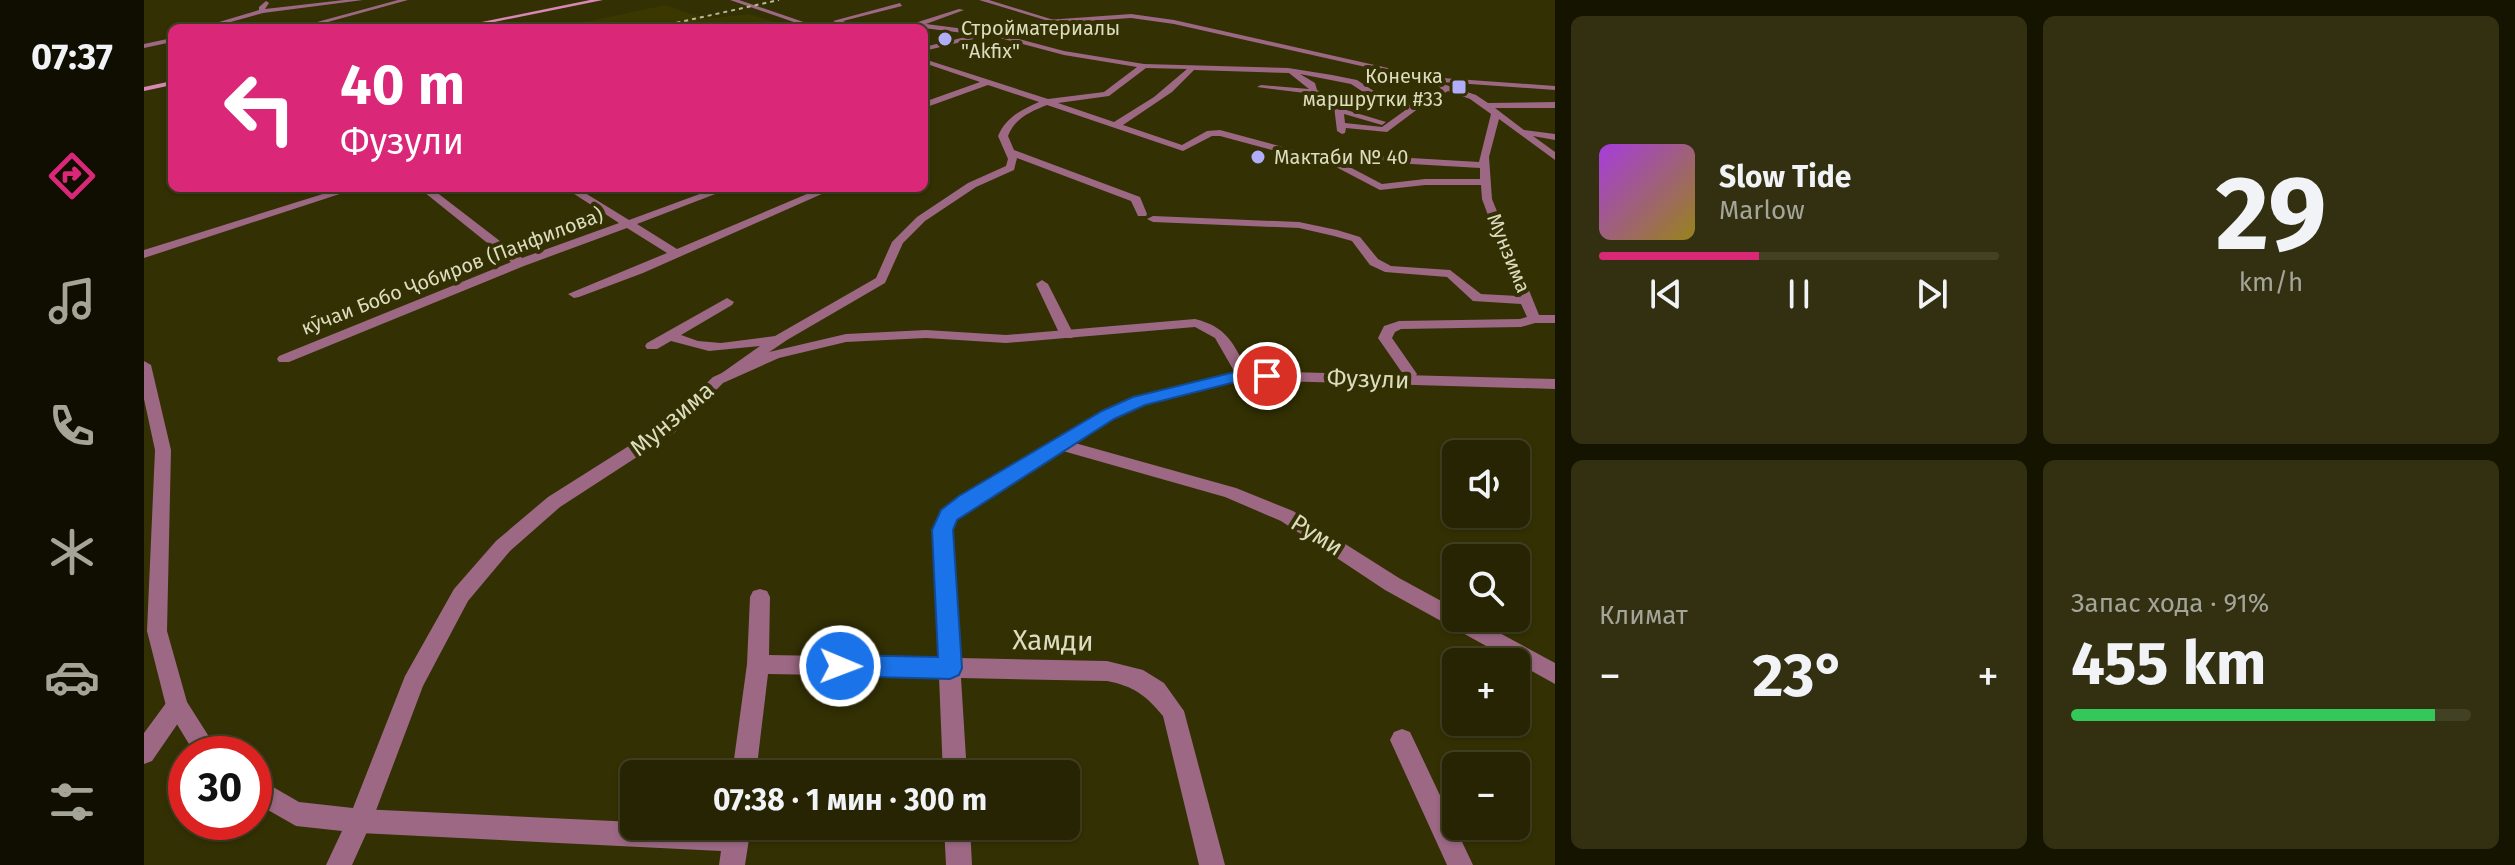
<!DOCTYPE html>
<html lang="ru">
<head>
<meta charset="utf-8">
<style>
	:root { --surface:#262402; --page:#323011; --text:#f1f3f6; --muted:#a4a499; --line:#424124; --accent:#db2777 }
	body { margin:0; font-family:"Fira Sans",sans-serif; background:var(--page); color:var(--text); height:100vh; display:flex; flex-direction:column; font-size:30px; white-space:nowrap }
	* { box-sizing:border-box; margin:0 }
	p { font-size:26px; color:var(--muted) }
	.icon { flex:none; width:44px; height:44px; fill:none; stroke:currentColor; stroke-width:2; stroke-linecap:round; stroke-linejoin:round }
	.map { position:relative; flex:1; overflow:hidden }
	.details { display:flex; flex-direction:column; gap:16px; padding:16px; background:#151401; width:960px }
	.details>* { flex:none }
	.top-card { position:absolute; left:24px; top:24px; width:760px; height:168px; border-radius:12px; box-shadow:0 2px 6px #0004,0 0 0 2px var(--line); background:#db2777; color:#fff; overflow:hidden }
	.tools { position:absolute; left:1298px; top:440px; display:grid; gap:16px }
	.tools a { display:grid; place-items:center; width:88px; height:88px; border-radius:12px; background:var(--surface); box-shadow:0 2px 6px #0004,0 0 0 2px var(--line); font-size:40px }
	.speed { position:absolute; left:24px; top:736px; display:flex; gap:16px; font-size:40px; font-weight:700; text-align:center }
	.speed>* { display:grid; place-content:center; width:104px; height:104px; border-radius:50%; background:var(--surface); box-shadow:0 2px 6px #0004,0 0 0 2px var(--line); line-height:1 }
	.speed .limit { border:12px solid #d22; background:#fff; color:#111 }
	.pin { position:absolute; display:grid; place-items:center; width:68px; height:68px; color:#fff; margin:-34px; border:4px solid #fff; border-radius:50%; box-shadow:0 2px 8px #0007 }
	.me { position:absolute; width:88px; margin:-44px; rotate:91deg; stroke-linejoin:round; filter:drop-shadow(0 0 6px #0008) }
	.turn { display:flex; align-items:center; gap:28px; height:168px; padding:0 40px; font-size:36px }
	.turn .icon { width:104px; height:104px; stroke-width:2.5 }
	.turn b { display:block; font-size:56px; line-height:68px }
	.big { font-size:60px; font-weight:700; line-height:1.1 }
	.details .card { flex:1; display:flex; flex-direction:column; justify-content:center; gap:12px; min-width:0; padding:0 28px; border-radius:12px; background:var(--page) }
	.details .dial { align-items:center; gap:0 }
	.dial b { font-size:104px; line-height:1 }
	.song { display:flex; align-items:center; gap:24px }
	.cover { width:96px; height:96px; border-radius:12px; background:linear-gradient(135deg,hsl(280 70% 55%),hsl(50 70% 35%)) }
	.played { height:8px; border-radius:4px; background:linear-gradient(90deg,var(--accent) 40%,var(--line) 40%) }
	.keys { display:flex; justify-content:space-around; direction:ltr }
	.heat { display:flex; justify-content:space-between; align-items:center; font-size:44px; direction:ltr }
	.charge { height:12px; border-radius:6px; background:linear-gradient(90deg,#34c759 91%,var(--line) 0) }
	.details .tiles { flex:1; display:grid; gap:16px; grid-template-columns:repeat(2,1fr) }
	.trip { position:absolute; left:476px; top:760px; width:460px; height:80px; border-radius:12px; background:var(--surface); box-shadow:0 2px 6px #0004,0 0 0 2px var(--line); font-weight:700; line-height:80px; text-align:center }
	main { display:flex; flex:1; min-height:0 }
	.dock { display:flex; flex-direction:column; width:144px; justify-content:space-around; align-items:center; background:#0f0e01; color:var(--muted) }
	.dock .icon { width:56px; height:56px }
	.dock .on { color:var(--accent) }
	.dock b { font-size:36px; color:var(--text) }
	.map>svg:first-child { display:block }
	.built { fill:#3a3700 }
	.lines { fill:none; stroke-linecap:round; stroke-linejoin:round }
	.minor { fill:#9c6883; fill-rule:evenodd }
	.tertiary { fill:#9c6883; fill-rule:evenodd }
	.secondary { fill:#d987b4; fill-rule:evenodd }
	.rail { stroke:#b8b797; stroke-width:2; stroke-dasharray:4 4; stroke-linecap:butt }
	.route { fill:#1a73e8; stroke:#114b97; stroke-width:2 }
	.poi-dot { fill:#b2adf9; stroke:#333003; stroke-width:3 }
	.labels { text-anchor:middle; stroke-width:8; stroke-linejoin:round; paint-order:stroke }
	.far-poi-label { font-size:20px; fill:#dcdcbf; stroke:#333003; text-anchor:start }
	.far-street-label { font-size:20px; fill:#dcdcbf; stroke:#333003 }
	.street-label { font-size:24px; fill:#dcdcbf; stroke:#333003 }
	.near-street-label { font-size:28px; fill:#dcdcbf; stroke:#333003 }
</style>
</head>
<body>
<main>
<nav class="dock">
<b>07:37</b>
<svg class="icon on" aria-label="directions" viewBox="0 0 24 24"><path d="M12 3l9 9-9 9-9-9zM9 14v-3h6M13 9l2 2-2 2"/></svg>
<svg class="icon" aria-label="music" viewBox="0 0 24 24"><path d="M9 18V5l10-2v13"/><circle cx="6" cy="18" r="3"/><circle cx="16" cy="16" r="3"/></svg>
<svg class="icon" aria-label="phone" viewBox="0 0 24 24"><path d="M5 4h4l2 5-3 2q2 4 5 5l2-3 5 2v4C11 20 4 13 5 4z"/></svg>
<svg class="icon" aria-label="climate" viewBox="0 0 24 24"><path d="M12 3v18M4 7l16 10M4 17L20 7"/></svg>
<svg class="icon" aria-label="car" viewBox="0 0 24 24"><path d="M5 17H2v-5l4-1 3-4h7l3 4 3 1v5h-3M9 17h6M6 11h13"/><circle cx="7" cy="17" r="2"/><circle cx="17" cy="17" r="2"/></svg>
<svg class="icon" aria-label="filters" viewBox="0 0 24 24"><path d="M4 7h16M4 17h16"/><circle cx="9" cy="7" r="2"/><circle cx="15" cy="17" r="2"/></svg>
</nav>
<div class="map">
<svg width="1411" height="865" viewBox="0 0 1411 865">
	<rect width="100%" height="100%" fill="#333003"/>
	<!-- built -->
	<path class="built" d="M 521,5 L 561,19 L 605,14 L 650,28 L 396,28 L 426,22 L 432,24 Z"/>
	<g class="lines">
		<!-- minor -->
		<path class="minor" d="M 200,0 L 219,0 L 119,13 L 65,28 L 55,28 L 115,10 L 115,7 L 122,1 L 125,3 L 121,9 Z
			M 254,0 L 264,0 L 162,28 L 151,28 Z
			M 835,0 L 845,0 L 913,21 L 908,22 Z
			M 756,3 L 758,6 L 699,21 L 714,28 L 705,28 L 689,21 Z
			M 815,9 L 820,10 L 782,24 L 852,33 L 920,51 L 1000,64 L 1144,68 L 1188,75 L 1213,80 L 1242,99 L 1265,104 L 1297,88 L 1292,85 L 1296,83 L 1332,95 L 1344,103 L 1411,102 L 1411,108 L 1351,108 L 1380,130 L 1411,134 L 1411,140 L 1389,136 L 1411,152 L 1411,160 L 1355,119 L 1345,157 L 1348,199 L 1395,315 L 1411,315 L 1411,323 L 1391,323 L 1377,327 L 1257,329 L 1251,332 L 1248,338 L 1273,374 L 1271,377 L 1261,377 L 1234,338 L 1240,326 L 1255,321 L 1376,319 L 1383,317 L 1377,304 L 1329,301 L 1303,277 L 1241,272 L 1226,265 L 1208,241 L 1190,236 L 1155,228 L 1009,222 L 1003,219 L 1009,216 L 1155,222 L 1193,230 L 1216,237 L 1234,259 L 1247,266 L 1306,270 L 1337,294 L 1374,296 L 1338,199 L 1337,185 L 1281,185 L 1236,190 L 1192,167 L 1076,136 L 1068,136 L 1039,151 L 903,105 C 886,112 871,118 864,136 L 870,150 L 996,197 L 1003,214 L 1002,216 L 994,216 L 987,201 L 873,158 L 870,170 L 832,187 L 781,221 L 759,243 L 741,283 L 643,340 L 587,378 L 577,378 L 575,375 L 616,346 L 565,351 L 527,341 L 513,349 L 503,349 L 501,346 L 503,343 L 583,298 L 590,302 L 588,305 L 537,335 L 554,341 L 577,343 L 631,336 L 732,278 L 748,242 L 773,217 L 824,183 L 862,166 L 864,159 L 854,136 C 862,117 877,110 895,102 L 844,85 L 780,108 L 780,102 L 836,82 L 780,63 L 780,59 L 904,99 L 960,92 L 993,67 L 920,55 L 852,37 L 771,27 L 755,28 ZM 1002,68 L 1043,69 L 1010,97 L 970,122 L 914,103 L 965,96 ZM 1050,70 L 1145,73 L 1165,89 L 1117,85 L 1113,87 L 1169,94 L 1190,106 L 1193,131 L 1198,134 L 1201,133 L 1202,128 L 1243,132 L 1275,108 L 1304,91 L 1326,99 L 1347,114 L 1335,162 L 1233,156 L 1228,159 L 1233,162 L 1336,168 L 1336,179 L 1281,179 L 1238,184 L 1198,163 L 1076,130 L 1063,131 L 1038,145 L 979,125 L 1028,92 ZM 1156,74 L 1207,84 L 1236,103 L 1263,109 L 1238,127 L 1201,123 L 1200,114 L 1238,125 L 1242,122 L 1199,109 L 1197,103 L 1173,90 L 1171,83 Z
			M 28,38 L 28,42 L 0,48 L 0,44 Z
			M 198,188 L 214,188 L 0,258 L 0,250 Z
			M 275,188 L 287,188 L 378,258 L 475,223 L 421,188 L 433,188 L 485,220 L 572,188 L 587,188 L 493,224 L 533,249 L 677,188 L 689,189 L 499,273 L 435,297 L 430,298 L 424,294 L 523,253 L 483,228 L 380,266 L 145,362 L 135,362 L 133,359 L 135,356 L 367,262 Z
			M 898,280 L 904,284 L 930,335 L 928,338 L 918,338 L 916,335 L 892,284 Z
			M 1099,370 L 1106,375 L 1104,378 L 1000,405 L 970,419 L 931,443 L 1092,488 L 1149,511 L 1255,578 L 1312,609 L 1312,618 L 1328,618 L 1411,663 L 1411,684 L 1241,590 L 1137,521 L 1081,497 L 919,451 L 812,519 L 808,530 L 816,658 L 963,661 L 999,670 L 1020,683 L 1040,711 L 1081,865 L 1055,865 L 1019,716 C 1002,695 989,686 963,681 L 817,678 L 823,774 L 799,774 L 795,677 L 624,674 L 612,774 L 588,774 L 603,664 L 606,597 L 609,591 L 616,589 L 623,591 L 626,597 L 625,655 L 795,658 L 790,530 L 798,510 L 958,411 L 990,398 Z
			M 33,696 L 41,699 L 44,706 L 41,713 L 8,761 L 0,764 L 0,733 L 25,699 Z
			M 1258,729 L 1266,732 L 1329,865 L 1303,865 L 1246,740 L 1250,732 Z
			M 216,809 L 490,822 L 490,826 L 607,826 L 601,865 L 575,865 L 577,851 L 216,833 L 207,830 L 204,821 L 207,812 Z
			M 800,826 L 826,826 L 828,865 L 802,865 Z"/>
		<!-- tertiary -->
		<path class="tertiary" d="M 586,0 L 595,0 L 677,28 L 667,28 Z
			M 987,14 L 1030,20 L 1284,77 L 1411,86 L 1411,90 L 1284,81 L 1030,24 L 987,18 L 888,25 L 780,51 L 780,47 L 888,21 Z
			M 1051,319 C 1083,327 1089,343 1104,371 L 1411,379 L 1411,389 L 1099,380 L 1094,378 L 1071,338 L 1051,327 L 862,343 L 782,338 L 702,342 L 635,358 L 579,383 L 530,433 L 416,507 L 366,551 L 324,601 L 279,686 L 228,821 L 208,865 L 182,865 L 198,831 L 152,826 L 110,802 L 110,776 L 155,802 L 209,808 L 261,676 L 310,589 L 352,541 L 404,497 L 518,425 L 569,377 L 625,352 L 702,334 L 782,330 L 862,335 Z
			M 0,361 L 7,365 L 27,450 L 23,631 L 43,702 L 76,754 L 51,754 L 22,706 L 3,631 L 11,450 L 0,399 Z"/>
		<!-- secondary -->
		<path class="secondary" d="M 446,0 L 459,0 L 321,28 L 308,28 Z
			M 28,81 L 28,85 L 0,91 L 0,87 Z"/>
		<!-- rail -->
		<path class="rail" d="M 509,28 L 635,0"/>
	</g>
	<!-- route -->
	<path class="route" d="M 1099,370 L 1123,370 L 1131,376 L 1123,381 L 1099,380 L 1001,405 L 970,419 L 813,520 L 809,530 L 818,668 L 815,675 L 806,679 L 696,676 L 688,673 L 684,666 L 688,658 L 696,655 L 794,657 L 788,530 L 797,510 L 815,496 L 958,411 L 989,397 Z"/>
	<!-- markers -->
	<g class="poi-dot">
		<circle cx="801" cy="39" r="8"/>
		<rect x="1307" y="79" width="16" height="16" rx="4"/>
		<circle cx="1114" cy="157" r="8"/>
	</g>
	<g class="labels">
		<!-- far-poi labels -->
		<g class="far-poi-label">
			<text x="817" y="35">Стройматериалы<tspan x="817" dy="23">"Akfix"</tspan></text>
			<text x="1299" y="83" text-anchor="end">Конечка<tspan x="1299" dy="23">маршрутки #33</tspan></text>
			<text x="1130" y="164">Мактаби № 40</text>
		</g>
		<!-- far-street labels -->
		<g class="far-street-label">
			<text transform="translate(1365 253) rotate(68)" y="7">Мунзима</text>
			<text transform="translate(308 271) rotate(-21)" y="7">кӯчаи Бобо Ҷобиров (Панфилова)</text>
		</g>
		<!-- street labels -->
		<g class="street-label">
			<text transform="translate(1224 379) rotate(2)" y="8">Фузули</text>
			<text transform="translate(528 419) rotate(-40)" y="8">Мунзима</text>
			<text transform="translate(1173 535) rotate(32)" y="8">Руми</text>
		</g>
		<!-- near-street labels -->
		<g class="near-street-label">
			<text transform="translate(909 640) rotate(1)" y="10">Хамди</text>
		</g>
	</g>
</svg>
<div class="tools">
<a><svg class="icon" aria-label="sound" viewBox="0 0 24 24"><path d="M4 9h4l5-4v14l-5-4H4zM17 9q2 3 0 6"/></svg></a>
<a><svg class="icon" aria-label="search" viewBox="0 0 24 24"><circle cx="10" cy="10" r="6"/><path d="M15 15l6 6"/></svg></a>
<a>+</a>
<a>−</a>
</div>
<div class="speed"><div class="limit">30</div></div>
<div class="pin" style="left:1123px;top:376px;background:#d93025"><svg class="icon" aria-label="arrive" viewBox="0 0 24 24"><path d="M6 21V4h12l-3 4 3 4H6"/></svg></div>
<svg class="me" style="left:696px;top:666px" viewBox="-20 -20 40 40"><circle r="17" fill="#1a73e8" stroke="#fff" stroke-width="3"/><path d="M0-11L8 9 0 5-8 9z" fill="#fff"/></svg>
<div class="trip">07:38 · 1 мин · 300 m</div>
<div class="top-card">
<div class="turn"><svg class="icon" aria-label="left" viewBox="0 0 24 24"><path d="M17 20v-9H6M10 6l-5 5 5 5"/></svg><div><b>40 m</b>Фузули</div></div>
</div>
</div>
<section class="details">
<div class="tiles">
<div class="card">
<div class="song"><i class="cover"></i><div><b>Slow Tide</b><p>Marlow</p></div></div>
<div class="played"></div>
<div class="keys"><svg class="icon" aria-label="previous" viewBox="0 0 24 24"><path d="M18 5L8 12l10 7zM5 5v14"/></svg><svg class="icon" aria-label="pause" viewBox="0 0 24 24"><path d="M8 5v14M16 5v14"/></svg><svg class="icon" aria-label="next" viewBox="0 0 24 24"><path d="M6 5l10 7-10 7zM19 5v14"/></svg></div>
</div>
<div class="card dial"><b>29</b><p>km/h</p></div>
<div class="card"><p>Климат</p>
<div class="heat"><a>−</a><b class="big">23°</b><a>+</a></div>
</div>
<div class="card"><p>Запас хода · 91%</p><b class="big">455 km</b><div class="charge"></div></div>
</div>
</section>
</main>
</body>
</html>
